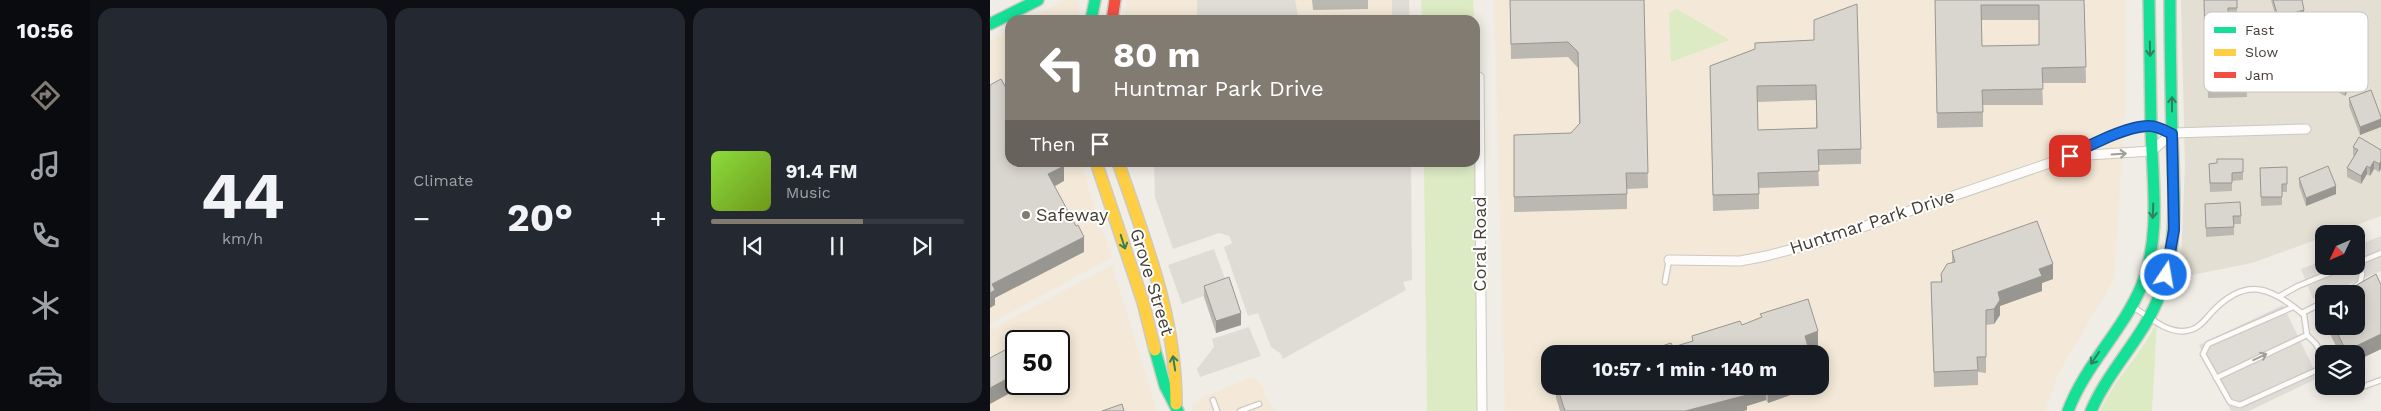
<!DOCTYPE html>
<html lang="en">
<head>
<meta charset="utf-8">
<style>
	:root { --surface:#171b24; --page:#242831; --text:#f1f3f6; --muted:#9ea1a6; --line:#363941; --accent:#817b72 }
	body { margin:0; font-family:"Work Sans",sans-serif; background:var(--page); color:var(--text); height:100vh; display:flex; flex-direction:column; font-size:19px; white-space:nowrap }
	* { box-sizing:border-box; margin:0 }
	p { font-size:16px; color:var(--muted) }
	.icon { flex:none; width:28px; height:28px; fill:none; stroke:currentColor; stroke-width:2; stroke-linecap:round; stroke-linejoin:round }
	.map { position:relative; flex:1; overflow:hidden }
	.drawer { display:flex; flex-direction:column; gap:8px; padding:8px; background:#0d0f14; width:900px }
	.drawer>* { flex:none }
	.top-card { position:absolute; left:15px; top:15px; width:475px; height:152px; border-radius:15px; box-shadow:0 2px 12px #0003; background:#817b72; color:#fff; overflow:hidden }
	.needle { width:32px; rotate:226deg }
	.buttons { position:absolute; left:1325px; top:225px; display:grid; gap:10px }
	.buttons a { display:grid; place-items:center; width:50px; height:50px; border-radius:10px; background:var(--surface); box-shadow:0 2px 12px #0003; font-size:25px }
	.speed { position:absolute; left:15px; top:330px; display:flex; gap:10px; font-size:25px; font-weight:700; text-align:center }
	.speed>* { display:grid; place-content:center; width:65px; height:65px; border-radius:50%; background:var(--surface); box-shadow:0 2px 12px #0003; line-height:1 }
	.speed .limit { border:2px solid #111; border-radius:8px; background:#fff; color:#111 }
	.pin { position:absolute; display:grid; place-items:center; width:42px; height:42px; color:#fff; margin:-21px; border-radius:10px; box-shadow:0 2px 8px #0006 }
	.me { position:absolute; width:55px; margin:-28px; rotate:12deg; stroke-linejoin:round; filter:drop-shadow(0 0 4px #0008) }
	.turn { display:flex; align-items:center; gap:18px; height:105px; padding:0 25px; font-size:22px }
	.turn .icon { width:65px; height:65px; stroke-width:2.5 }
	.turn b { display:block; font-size:35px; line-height:42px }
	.then { display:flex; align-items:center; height:48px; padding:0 25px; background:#0003; gap:10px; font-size:19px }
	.big { font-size:38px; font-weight:700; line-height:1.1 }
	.drawer .widget { flex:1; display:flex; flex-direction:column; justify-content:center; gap:8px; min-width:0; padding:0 18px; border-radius:15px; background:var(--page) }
	.drawer .dial { align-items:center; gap:0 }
	.dial b { font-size:65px; line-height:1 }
	.song { display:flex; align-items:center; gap:15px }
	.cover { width:60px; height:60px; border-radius:8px; background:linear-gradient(135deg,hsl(90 70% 55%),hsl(80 70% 35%)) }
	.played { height:5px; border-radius:2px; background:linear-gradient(90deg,var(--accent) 60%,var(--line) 60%) }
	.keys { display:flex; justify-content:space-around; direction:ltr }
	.heat { display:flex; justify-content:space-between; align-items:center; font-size:28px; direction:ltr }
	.drawer .tiles { flex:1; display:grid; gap:8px; grid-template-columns:repeat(3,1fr) }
	.trip { position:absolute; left:551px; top:345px; width:288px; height:50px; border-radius:15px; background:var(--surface); box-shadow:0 2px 12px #0003; font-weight:700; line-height:50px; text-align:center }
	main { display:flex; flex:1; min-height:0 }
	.tab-bar { display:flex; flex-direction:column; width:90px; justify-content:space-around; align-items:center; background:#090b0e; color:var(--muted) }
	.tab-bar .icon { width:35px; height:35px }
	.tab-bar .current { color:var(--accent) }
	.tab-bar b { font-size:22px; color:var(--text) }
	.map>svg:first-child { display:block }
	.residential { fill:#e4dfd3 }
	.commercial { fill:#f4e9d8; fill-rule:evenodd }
	.green { fill:#dcebc4 }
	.parking { fill:#dfdcd6 }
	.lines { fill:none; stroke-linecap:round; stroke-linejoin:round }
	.lane-casing { stroke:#ccc9c2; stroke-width:7 }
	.street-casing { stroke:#ccc9c2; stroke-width:11 }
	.fast-casing { stroke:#cfcabd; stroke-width:14 }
	.slow-casing { stroke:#cfcabd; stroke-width:14 }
	.jam-casing { stroke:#cfcabd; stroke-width:14 }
	.lane { stroke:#fdfcfb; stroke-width:4.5 }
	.street { stroke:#fdfcfb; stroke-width:9 }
	.fast { stroke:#16e098; stroke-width:11 }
	.slow { stroke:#ffcf43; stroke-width:11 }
	.jam { stroke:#f24e42; stroke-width:11 }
	.wall { fill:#bbb8b2; fill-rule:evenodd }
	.shaded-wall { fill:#989691 }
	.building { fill:#d9d6cf; stroke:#989691; fill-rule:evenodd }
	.oneway { stroke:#327f5b }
	.oneway2 { stroke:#a19d97 }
	.route-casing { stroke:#114b97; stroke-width:12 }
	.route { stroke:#1a73e8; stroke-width:9 }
	.poi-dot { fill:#817b72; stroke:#fff; stroke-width:2 }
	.labels { text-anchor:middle; stroke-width:4; stroke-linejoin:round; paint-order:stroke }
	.poi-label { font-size:18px; fill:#453e33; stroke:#fff; text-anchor:start }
	.street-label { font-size:18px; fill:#453e33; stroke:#fff }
	.key { fill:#fff; stroke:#c7c5c2; stroke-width:1 }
	.key-label { font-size:14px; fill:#453e33 }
</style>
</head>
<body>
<main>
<nav class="tab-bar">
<b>10:56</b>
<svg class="icon current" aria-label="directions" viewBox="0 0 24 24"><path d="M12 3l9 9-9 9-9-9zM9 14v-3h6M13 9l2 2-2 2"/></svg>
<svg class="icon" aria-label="music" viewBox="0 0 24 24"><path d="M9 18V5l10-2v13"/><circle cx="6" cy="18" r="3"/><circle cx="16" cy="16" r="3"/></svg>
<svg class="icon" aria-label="phone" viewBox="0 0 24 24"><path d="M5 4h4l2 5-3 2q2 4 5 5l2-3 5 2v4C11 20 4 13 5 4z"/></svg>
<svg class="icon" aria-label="climate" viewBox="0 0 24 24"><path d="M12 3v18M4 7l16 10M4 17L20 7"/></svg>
<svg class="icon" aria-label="car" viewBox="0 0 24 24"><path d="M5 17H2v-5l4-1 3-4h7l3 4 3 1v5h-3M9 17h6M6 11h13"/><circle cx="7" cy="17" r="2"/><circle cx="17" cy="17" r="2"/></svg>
</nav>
<section class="drawer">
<div class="tiles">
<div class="widget dial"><b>44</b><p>km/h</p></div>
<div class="widget"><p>Climate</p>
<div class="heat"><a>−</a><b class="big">20°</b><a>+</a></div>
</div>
<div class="widget">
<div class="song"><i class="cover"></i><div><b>91.4 FM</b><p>Music</p></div></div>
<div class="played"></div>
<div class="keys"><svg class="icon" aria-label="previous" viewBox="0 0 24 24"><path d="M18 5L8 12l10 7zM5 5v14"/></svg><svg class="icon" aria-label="pause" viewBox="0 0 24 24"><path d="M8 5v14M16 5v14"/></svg><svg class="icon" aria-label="next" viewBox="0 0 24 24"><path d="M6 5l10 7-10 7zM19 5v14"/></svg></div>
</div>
</div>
</section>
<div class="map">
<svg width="1391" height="411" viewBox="0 0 1391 411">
	<rect width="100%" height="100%" fill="#f0ede6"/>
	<!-- residential -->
	<path class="residential" d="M 1191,0 L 1391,0 L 1391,216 L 1342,234 L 1334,234 L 1334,237 L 1262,263 L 1187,278 L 1191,259 L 1195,165 Z"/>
	<!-- commercial -->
	<path class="commercial" d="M 75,0 L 86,0 L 89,3 L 88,20 L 38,20 Z
		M 137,0 L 420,0 L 420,20 L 134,20 Z
		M 504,0 L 1135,0 L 1135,111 L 1124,280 L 1068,374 L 1055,411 L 515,411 ZM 560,354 L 830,354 L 830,386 L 560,386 Z
		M 20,30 L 20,162 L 92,163 L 99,191 L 122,257 L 0,324 L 0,41 Z
		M 122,265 L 167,411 L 0,411 L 0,330 ZM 26,341 L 69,341 L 69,384 L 26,384 Z
		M 267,378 L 284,411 L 203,411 L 202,406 L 215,396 L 257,379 Z"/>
	<!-- green -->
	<path class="green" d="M 431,0 L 483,0 L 484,20 L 432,20 Z
		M 687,9 L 740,40 L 681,62 L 679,13 Z
		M 485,133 L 488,411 L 437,411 L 434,163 L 485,162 Z
		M 1167,321 L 1162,411 L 1110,411 C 1125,378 1152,354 1167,321 Z"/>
	<!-- parking -->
	<path class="parking" d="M 207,0 L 305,0 L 309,20 L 207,20 Z
		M 402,0 L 419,0 L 419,20 L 402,20 Z
		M 164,163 L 421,163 L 422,280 L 413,282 L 416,290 L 293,359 L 290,353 L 281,347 L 268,313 L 258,316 L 234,247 L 242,243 L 239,236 L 229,233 L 183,249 L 165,197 Z
		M 1391,236 L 1391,271 L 1323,299 L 1311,269 L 1334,260 L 1334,266 L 1366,266 L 1366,246 Z
		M 224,249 L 238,287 L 192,304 L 178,265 Z
		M 1293,305 L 1328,378 L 1259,411 L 1241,411 L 1209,345 Z
		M 259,327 L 271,356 L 210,377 L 207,369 L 224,347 L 222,339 Z"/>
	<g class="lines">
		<!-- lane casing -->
		<g class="lane-casing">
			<path id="lane" d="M 1367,263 L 1391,253
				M 675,282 L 679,260
				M 1366,286 L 1370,283 L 1372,274 L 1368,262
				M 1290,296 L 1308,286 L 1357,266
				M 1143,307 C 1158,316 1176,333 1195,331 C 1208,330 1214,321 1222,312 C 1256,276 1281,287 1314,315 L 1317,335 L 1326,344 L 1334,359
				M 1303,307 L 1218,344 L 1213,354 L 1240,402 L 1250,405 L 1334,367
				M 1312,313 L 1334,302
				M 1226,378 L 1317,335
				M 1354,386 L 1364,390 L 1391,380
				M 223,400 L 227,411
				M 250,411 L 269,404"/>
		</g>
		<!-- street casing -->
		<g class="street-casing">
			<path id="street" d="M 489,77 L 492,411
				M 1082,156 L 1162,151 L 1182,133
				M 679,260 L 750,261 L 776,256 L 826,243 L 1080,156 C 1099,145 1139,125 1160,126 C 1167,126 1176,131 1182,133 L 1316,129"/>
		</g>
		<!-- fast casing -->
		<g class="fast-casing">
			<path id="fast" d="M 101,20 L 105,0
				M 0,24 L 48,0
				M 165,350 L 175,386 L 188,411
				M 1078,411 C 1095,365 1132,332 1151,287 C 1172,236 1162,179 1161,125 C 1160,84 1160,42 1159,0
				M 1101,411 C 1119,369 1154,337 1170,294 C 1189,244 1184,189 1182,136 C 1181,91 1180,45 1180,0"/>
		</g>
		<!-- slow casing -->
		<g class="slow-casing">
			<path id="slow" d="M 106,162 L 153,302 L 165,350
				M 128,162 C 156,243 186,317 186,404"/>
		</g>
		<!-- jam casing -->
		<g class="jam-casing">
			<path id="jam" d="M 122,20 L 125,0"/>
		</g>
		<!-- lane -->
		<use href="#lane" class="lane"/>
		<!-- street -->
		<use href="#street" class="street"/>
		<!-- fast -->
		<use href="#fast" class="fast"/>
		<!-- slow -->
		<use href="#slow" class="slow"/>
		<!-- jam -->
		<use href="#jam" class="jam"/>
	</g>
	<!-- wall -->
	<path class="wall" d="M 322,0 L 378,0 L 378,9 L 323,10 Z
		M 520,0 L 654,0 L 658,188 L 637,189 L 637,209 L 524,212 L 524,135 L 581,133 L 589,124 L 588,68 L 578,57 L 521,59 Z
		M 945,0 L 1094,0 L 1096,83 L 1052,83 L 1053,105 L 993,105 L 993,127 L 947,128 ZM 991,20 L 1049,20 L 1049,45 L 992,46 Z
		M 1214,0 L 1247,0 L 1247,16 L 1238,16 L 1238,35 L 1249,35 L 1250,56 L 1241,56 L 1241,78 L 1256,78 L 1257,97 L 1218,98 L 1217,65 L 1228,65 L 1228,53 L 1215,53 Z
		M 1281,0 L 1312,0 L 1314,18 L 1288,25 Z
		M 824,20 L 871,149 L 871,164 L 828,165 L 829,186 L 769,188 L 769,209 L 723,211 L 720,66 L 765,49 L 765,43 L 824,40 ZM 826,100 L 826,128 L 768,130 L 768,102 Z
		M 1315,44 L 1314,80 L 1284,80 L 1285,55 L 1296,55 L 1302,50 Z
		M 1325,71 L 1365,77 L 1355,96 L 1325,79 Z
		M 1381,90 L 1370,135 L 1359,106 L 1359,98 Z
		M 1363,147 L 1391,150 L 1389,172 L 1384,169 L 1380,176 L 1377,174 L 1371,184 L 1357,177 L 1357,168 L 1364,156 L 1363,155 Z
		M 1253,159 L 1253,180 L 1242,181 L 1242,191 L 1220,192 L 1219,172 L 1227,163 Z
		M 1297,167 L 1297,192 L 1292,192 L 1292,205 L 1271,206 L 1270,168 Z
		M 1309,178 L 1346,194 L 1316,206 L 1309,186 Z
		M 1215,204 L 1251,216 L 1251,224 L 1244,224 L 1244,235 L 1216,237 Z
		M 962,251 L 1063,279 L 1052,283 L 1052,291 L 1010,306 L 1010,315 L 1004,324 L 996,325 L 996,373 L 988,372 L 988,385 L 944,387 L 941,282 L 951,282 L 951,274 L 962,263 Z
		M 214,286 L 251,325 L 226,333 L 214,297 Z
		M 1334,303 L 1334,321 L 1333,319 L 1333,304 Z
		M 1336,326 L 1366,326 L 1391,349 L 1366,361 L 1366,354 L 1350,354 Z
		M 566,386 L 825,386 L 778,403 L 776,400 L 757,406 L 757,410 L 753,411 L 570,411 L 566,398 Z"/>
	<!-- shaded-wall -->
	<path class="shaded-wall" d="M 1314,10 L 1314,18 L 1288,25 L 1288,17 Z
		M 1365,68 L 1365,77 L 1355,96 L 1355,87 Z
		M 1391,119 L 1391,127 L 1370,135 L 1370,127 Z
		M 1384,161 L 1384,169 L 1380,176 L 1380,168 Z
		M 1391,161 L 1391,169 L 1389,172 L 1389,164 Z
		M 74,166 L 74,181 L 58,190 L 58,174 Z
		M 1377,166 L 1377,174 L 1371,184 L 1371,176 Z
		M 1346,186 L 1346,194 L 1316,206 L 1316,198 Z
		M 94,237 L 94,252 L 5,298 L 5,305 L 0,308 L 0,293 L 2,284 Z
		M 1063,264 L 1063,279 L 1052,283 L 1052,291 L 1010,306 L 1010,315 L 1004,324 L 1004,309 L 1008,292 L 1049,269 Z
		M 251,313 L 251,325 L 226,333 L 226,321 Z
		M 828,331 L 828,346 L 815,351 L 815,336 Z
		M 1391,334 L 1391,349 L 1366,361 L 1366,354 L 1356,354 L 1356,351 Z
		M 26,374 L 26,384 L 37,384 L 0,404 L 0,388 Z
		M 771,386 L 776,386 L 776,400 L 757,406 L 757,410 L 753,411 L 695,411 Z
		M 782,386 L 825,386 L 778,403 L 778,388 Z"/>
	<!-- building -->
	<path class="building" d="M 520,0 L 654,0 L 658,173 L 636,173 L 637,194 L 524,197 L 524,135 L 581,133 L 590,123 L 588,52 L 578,42 L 521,44 Z
		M 945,0 L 1094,0 L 1096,67 L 1052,68 L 1053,89 L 992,90 L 993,112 L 947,113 ZM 991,5 L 1049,5 L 1049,45 L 992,46 Z
		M 1214,0 L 1247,0 L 1247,8 L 1238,8 L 1238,35 L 1249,35 L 1250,48 L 1240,48 L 1241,78 L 1256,78 L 1257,89 L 1218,90 L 1217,65 L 1228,65 L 1228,45 L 1215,45 Z
		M 1283,0 L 1312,0 L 1314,10 L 1288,17 Z
		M 867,4 L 871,149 L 828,150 L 829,171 L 768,173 L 769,194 L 723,195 L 720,66 L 765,49 L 765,43 L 824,40 L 824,20 ZM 826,85 L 827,128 L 768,130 L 767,86 Z
		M 11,79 L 20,95 L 20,162 L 72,162 L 74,166 L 58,174 L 86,226 L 88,225 L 94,237 L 2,284 L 5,290 L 0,293 L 0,85 Z
		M 1381,90 L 1391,117 L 1391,119 L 1370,127 L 1359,98 Z
		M 1369,137 L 1391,150 L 1391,161 L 1389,164 L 1384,161 L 1380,168 L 1377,166 L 1371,176 L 1357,168 L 1368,150 L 1363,147 Z
		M 1227,159 L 1253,159 L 1253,172 L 1242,173 L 1242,183 L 1220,183 L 1219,164 L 1227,163 Z
		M 1338,166 L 1346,186 L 1316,198 L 1309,178 Z
		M 1297,167 L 1297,184 L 1292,184 L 1292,197 L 1271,197 L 1270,168 Z
		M 1250,202 L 1251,216 L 1243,216 L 1244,227 L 1216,228 L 1215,204 Z
		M 1047,221 L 1063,264 L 1049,269 L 1052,276 L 1008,292 L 1010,300 L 1004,309 L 996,310 L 996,357 L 987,357 L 988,370 L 944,372 L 941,282 L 952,282 L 951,274 L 957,264 L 965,262 L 962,251 Z
		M 1386,274 L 1391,285 L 1391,334 L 1356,351 L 1344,326 L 1366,326 L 1366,294 L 1351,294 Z
		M 239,277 L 251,313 L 226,321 L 214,286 Z
		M 818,299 L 828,331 L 815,336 L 820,354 L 648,354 L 681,343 L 683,347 L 703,341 L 702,336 L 750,321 L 752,325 L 772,317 L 770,314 Z
		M 26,344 L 26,374 L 0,388 L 0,358 Z
		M 567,386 L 771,386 L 756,391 L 757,395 L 695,411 L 575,411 Z
		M 132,404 L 134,411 L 112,411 Z"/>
	<!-- one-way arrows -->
	<defs><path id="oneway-shaft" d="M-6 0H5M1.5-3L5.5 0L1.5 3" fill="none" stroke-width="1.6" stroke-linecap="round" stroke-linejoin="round" transform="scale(1.25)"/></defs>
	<g class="oneway">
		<use href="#oneway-shaft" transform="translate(1160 49) rotate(89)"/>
		<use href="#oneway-shaft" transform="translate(1182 104) rotate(-90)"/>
		<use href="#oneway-shaft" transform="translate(1163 211) rotate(92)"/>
		<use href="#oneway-shaft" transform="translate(133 242) rotate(72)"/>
		<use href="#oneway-shaft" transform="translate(1105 358) rotate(124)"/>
		<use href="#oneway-shaft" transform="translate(184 363) rotate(-99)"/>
	</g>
	<g class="oneway2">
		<use href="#oneway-shaft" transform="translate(1129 154) rotate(-4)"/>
		<use href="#oneway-shaft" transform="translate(1270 357) rotate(-25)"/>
	</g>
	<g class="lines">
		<!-- route casing -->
		<g class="route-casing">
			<path id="route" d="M 1080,156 C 1099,145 1139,125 1160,126 C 1167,126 1176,131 1182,134 L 1184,230 L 1176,275"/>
		</g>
		<!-- route -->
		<use href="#route" class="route"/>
	</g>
	<!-- markers -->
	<circle class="poi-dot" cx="36" cy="215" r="5"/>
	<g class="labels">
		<!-- poi labels -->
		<g class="poi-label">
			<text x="46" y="221">Safeway</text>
		</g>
		<!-- street labels -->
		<g class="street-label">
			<text transform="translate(882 222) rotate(-18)" y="6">Huntmar Park Drive</text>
			<text transform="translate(490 244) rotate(-90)" y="6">Coral Road</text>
			<text transform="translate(162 282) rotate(73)" y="6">Grove Street</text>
		</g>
	</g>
	<!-- legend -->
	<rect x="1214" y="12" width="164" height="80" rx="8" class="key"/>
	<rect x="1224" y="27" width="22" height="6" fill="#16e098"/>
	<rect x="1224" y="49" width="22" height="7" fill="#ffcf43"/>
	<rect x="1224" y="72" width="22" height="6" fill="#f24e42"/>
	<g class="key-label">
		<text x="1255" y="35">Fast</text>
		<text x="1255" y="57">Slow</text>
		<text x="1255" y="80">Jam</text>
	</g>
</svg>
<div class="buttons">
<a><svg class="needle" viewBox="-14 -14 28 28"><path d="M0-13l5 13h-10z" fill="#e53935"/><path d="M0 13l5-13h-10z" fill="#9ea1a6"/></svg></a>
<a><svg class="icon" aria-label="sound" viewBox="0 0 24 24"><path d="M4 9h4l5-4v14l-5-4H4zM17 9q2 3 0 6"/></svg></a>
<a><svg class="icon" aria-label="layers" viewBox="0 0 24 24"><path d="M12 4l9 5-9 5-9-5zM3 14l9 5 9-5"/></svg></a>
</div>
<div class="speed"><div class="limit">50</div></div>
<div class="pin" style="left:1080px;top:156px;background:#d93025"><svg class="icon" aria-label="arrive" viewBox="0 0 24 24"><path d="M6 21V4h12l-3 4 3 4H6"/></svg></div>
<svg class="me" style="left:1176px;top:275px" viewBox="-20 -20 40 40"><circle r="17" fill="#1a73e8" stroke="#fff" stroke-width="3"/><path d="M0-11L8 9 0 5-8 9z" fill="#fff"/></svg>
<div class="trip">10:57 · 1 min · 140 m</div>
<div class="top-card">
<div class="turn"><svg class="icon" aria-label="left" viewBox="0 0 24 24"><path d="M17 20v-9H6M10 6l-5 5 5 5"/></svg><div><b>80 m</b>Huntmar Park Drive</div></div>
<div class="then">Then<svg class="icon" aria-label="arrive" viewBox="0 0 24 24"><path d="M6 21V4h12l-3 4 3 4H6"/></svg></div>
</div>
</div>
</main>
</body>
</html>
